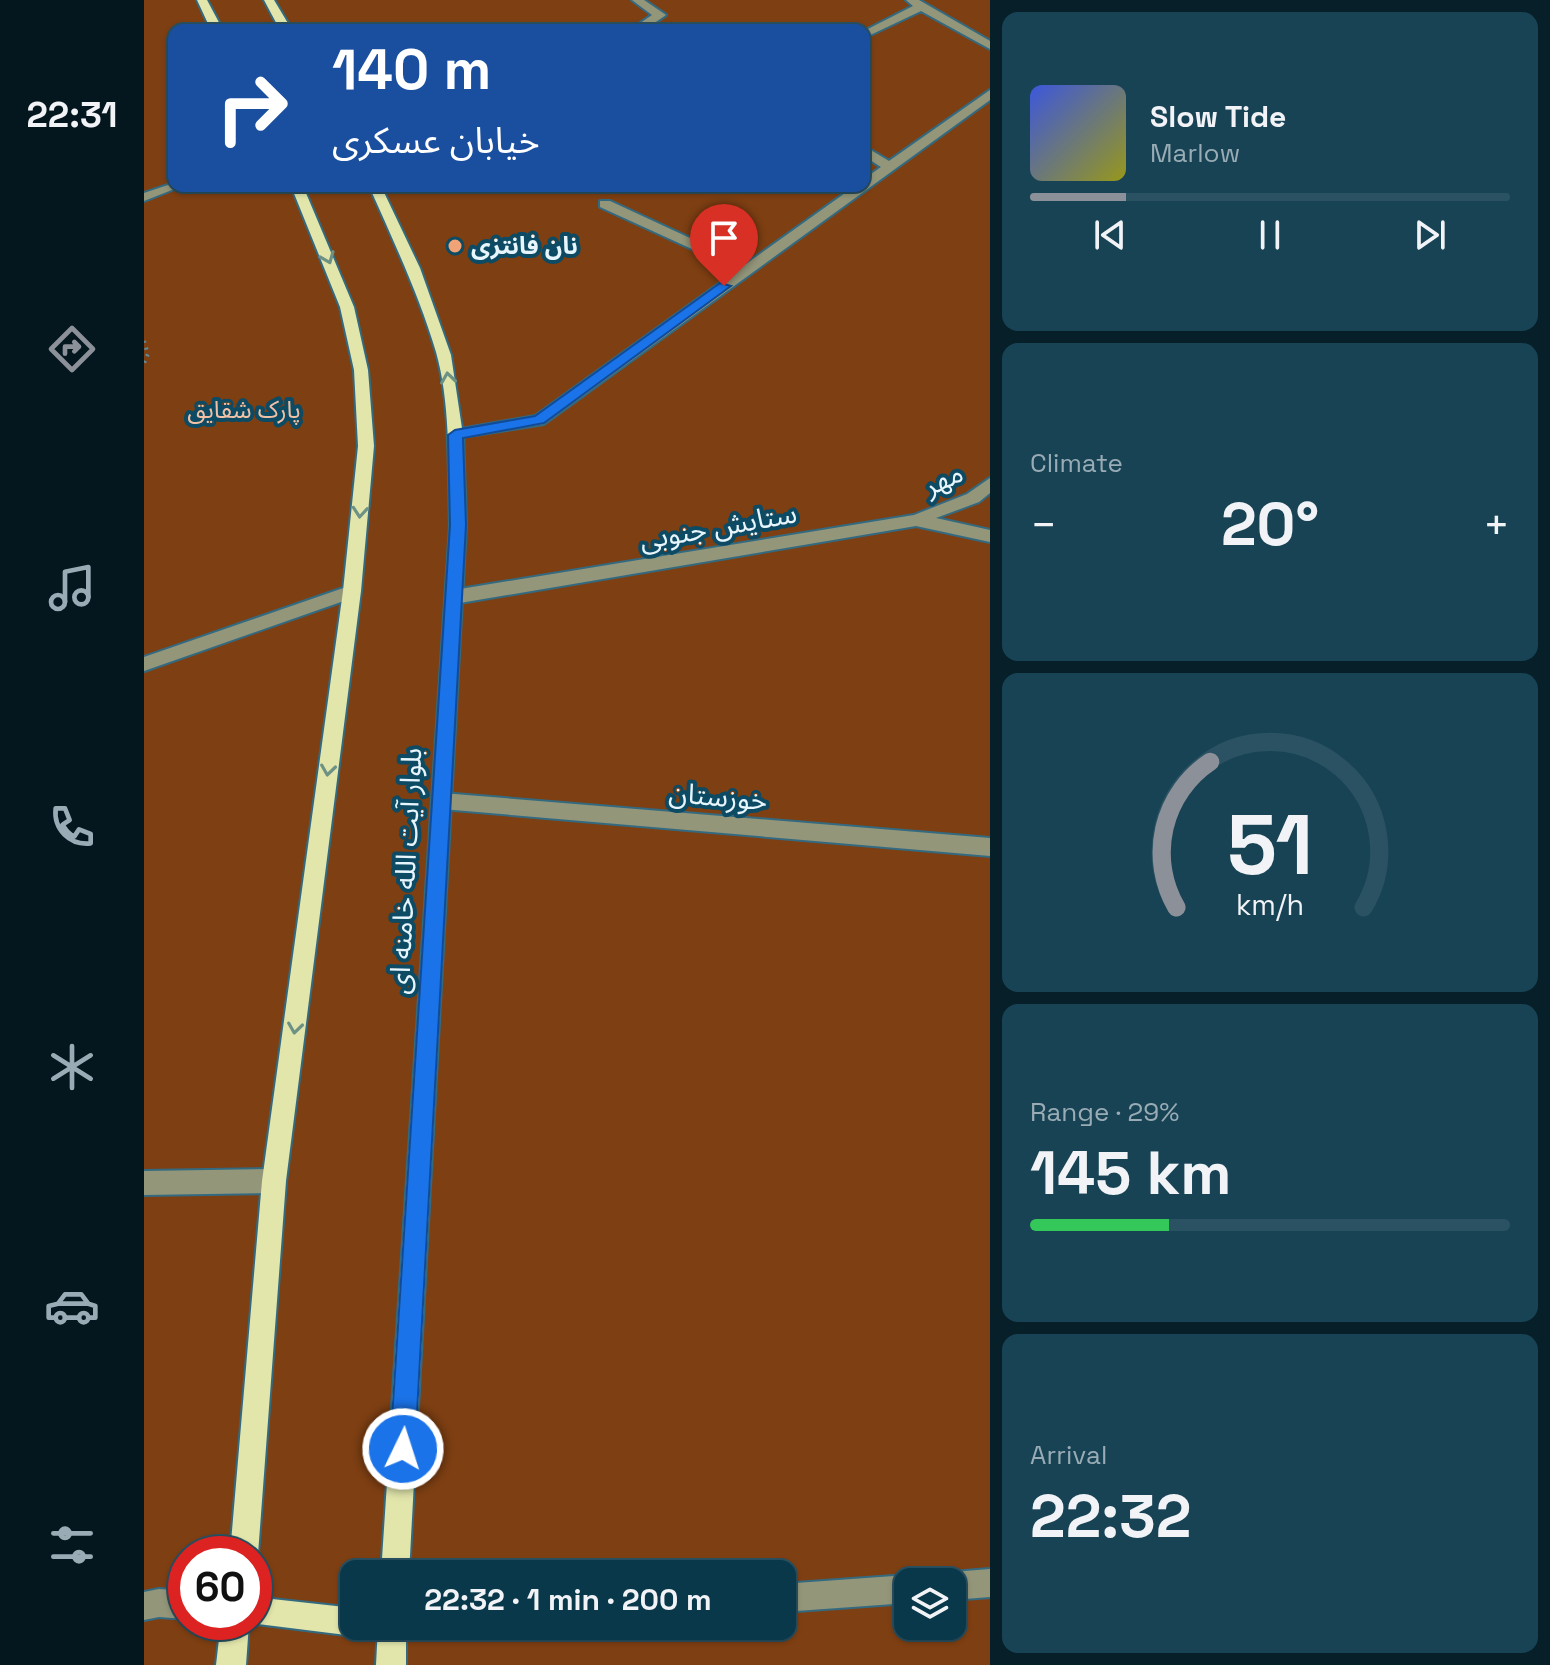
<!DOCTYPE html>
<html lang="en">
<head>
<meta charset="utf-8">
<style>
	:root { --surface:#0a384b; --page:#184355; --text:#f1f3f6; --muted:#99acb5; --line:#2a5263; --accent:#8c9099 }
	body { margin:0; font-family:"Space Grotesk","Noto Sans Arabic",sans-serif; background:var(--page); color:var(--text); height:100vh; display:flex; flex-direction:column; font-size:30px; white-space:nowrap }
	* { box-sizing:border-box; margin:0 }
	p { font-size:26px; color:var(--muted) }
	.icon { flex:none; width:44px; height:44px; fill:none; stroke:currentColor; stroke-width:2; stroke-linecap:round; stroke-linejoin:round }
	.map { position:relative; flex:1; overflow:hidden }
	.drawer { display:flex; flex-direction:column; gap:12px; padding:12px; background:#061f29; width:560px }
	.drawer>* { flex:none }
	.hud { position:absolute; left:24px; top:24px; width:702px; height:168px; border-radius:16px; box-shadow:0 2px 6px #0004,0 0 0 2px var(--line); background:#1a4fa0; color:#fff; overflow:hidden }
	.tools { position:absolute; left:750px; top:1568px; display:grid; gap:16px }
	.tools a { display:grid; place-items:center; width:72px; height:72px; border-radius:16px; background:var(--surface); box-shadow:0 2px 6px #0004,0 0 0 2px var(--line); font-size:40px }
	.speed { position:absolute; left:24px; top:1536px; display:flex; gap:16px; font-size:40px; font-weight:700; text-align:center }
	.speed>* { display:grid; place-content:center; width:104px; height:104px; border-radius:50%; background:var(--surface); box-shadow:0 2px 6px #0004,0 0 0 2px var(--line); line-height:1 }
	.speed .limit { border:12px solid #d22; background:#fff; color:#111 }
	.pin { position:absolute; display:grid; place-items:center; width:68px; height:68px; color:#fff; margin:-82px -34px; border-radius:50% 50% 50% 0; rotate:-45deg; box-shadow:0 0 8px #0007 }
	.pin .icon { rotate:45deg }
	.me { position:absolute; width:88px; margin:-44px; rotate:4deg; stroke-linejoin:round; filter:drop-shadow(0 0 6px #0008) }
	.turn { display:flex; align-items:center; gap:28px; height:168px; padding:0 32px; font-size:36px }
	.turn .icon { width:104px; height:104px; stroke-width:2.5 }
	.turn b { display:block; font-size:56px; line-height:68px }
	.big { font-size:60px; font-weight:700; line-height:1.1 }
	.drawer .widget { flex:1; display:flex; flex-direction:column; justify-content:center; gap:12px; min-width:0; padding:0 28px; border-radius:16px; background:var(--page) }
	.drawer .dial { align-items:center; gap:0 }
	.dial svg { height:208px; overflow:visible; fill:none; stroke:var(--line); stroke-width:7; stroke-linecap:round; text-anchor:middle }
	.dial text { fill:var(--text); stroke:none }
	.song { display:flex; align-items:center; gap:24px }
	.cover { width:96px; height:96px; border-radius:12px; background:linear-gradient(135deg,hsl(230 70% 55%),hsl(60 70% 35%)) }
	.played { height:8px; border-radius:4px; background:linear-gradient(90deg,var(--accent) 20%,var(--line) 20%) }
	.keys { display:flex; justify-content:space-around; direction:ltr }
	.heat { display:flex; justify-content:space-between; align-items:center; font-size:44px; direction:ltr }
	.charge { height:12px; border-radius:6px; background:linear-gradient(90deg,#34c759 29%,var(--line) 0) }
	.trip { position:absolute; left:196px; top:1560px; width:456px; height:80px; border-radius:16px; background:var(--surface); box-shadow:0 2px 6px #0004,0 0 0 2px var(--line); font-weight:700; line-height:80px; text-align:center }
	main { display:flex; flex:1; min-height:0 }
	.tab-bar { display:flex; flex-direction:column; width:144px; justify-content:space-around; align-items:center; background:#04161e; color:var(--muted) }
	.tab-bar .icon { width:56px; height:56px }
	.tab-bar .current { color:var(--accent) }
	.tab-bar b { font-size:36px; color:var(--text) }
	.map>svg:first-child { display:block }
	.green { fill:#7e3f12; fill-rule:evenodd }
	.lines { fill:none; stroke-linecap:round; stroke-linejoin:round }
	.minor-casing { stroke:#346a80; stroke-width:4 }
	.major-casing { stroke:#346a80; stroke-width:4 }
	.path { stroke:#5f8b9e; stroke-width:4; stroke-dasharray:2 5; stroke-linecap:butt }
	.minor { fill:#94967a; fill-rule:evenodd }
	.major { fill:#e2e6ab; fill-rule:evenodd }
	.oneway { stroke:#6d9184 }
	.route { fill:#1a73e8; stroke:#114b97; stroke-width:2 }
	.poi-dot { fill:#efa377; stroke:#0d4b64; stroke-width:3 }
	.labels { text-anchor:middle; stroke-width:8; stroke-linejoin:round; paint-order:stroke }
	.far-poi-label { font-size:24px; font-weight:bold; fill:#e7f5fd; stroke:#0d4b64; text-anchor:start }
	.far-park-label { font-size:24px; fill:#f2c1a5; stroke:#0d4b64 }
	.street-label { font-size:28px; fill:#e7f5fd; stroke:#0d4b64 }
</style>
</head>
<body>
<main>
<nav class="tab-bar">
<b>22:31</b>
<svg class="icon current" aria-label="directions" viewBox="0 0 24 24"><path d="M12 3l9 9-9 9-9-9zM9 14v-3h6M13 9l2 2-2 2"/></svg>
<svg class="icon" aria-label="music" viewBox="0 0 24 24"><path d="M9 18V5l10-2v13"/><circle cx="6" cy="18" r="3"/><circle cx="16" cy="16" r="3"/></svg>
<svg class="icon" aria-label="phone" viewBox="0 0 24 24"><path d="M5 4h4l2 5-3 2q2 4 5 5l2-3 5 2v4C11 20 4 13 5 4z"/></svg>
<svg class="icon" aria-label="climate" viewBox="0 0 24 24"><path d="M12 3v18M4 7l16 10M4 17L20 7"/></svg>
<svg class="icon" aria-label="car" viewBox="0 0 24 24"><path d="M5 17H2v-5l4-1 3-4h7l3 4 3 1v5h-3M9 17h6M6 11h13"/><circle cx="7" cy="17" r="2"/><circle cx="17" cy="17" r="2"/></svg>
<svg class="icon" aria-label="filters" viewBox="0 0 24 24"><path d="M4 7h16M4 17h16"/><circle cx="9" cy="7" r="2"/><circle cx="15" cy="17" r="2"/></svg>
</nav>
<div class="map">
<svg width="846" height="1665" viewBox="0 0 846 1665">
	<rect width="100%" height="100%" fill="#0d4b64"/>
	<!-- green -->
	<path class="green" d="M 0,0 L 846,0 L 846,1665 L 0,1665 ZM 30,30 L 720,30 L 720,186 L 30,186 ZM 42,1554 L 110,1554 L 110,1622 L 42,1622 ZM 210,1574 L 638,1574 L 638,1626 L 210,1626 ZM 764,1582 L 808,1582 L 808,1626 L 764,1626 Z"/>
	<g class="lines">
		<!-- minor casing -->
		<g class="minor-casing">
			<path id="minor" d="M 488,0 L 500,0 L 522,15 L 500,30 L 486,30 L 508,15 Z
				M 762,0 L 775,0 L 846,41 L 846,49 L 777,11 L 720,38 L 720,31 L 769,6 Z
				M 846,90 L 846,100 L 400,424 L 305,439 L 305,431 L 311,430 L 391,416 L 594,270 L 456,207 L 456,201 L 466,201 L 602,264 L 711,186 L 720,186 L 720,179 L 737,167 L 720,156 L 720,146 L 745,161 Z
				M 30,183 L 30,186 L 38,186 L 0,201 L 0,193 Z
				M 846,478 L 846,493 L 835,502 L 792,518 L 846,530 L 846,542 L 772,526 L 310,604 L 301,597 L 310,590 L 770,515 L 823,494 Z
				M 208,585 L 217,591 L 214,596 L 0,671 L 0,657 Z
				M 298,793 L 846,838 L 846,856 L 298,809 L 291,807 L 288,801 L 291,795 Z
				M 130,1169 L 138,1173 L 142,1181 L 138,1189 L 130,1193 L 0,1195 L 0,1171 Z
				M 846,1569 L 846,1597 L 808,1600 L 808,1582 L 796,1582 L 798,1576 L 808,1572 Z
				M 764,1575 L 775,1582 L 764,1582 L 764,1603 L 638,1612 L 638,1584 Z
				M 15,1589 L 42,1591 L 42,1619 L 15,1617 L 0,1620 L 0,1592 Z"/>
		</g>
		<!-- major casing -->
		<g class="major-casing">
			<path id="major" d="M 53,0 L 63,0 L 79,30 L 67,30 Z
				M 120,0 L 130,0 L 148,30 L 136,30 Z
				M 147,186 L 159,186 L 210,307 L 224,370 L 230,446 L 217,591 L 142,1181 L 114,1554 L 110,1564 L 110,1554 L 86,1554 L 118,1181 L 199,591 L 214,446 L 210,370 L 196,307 Z
				M 225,186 L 237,186 L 276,268 L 307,355 L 319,435 L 322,525 L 265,1574 L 237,1574 L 306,525 C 304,470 307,405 292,352 C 275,295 249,240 225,186 Z
				M 110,1597 L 210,1608 L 210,1626 L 223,1626 L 220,1632 L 210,1636 L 105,1623 L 102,1665 L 72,1665 L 77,1622 L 110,1622 Z
				M 234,1626 L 262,1626 L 262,1665 L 232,1665 Z"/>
		</g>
		<!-- path -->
		<path class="path" d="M 0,341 L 4,354 L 0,363"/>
		<!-- minor -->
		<use href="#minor" class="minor"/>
		<!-- major -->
		<use href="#major" class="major"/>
	</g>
	<!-- one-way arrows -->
	<defs><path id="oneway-chevron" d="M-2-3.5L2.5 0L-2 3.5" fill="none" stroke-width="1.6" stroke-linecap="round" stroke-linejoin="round" transform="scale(2)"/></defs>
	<g class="oneway">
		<use href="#oneway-chevron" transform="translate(184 258) rotate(68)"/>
		<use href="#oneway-chevron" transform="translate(304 378) rotate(-98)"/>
		<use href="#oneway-chevron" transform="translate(216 512) rotate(95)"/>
		<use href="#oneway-chevron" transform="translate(184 770) rotate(98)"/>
		<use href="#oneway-chevron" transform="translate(151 1028) rotate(98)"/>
	</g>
	<!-- route -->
	<path class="route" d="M 576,283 L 587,286 L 400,423 L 319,438 L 322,525 L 271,1449 L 267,1458 L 259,1462 L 250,1458 L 246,1449 L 306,525 L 304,435 L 311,430 L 391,416 Z"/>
	<!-- markers -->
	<circle class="poi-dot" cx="311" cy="246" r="8"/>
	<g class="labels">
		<!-- far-poi labels -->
		<g class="far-poi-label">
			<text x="327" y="254">نان فانتزی</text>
		</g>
		<!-- far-park labels -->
		<g class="far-park-label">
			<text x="100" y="418">پارک شقایق</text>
		</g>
		<!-- street labels -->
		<g class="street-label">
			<text transform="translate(799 479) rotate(-25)" y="10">مهر</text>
			<text transform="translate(574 526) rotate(-10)" y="10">ستایش جنوبی</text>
			<text transform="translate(574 796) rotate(5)" y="10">خوزستان</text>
			<text transform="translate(261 871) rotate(-87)" y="10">بلوار آیت الله خامنه ای</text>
		</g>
	</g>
</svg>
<div class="tools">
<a><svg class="icon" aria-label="layers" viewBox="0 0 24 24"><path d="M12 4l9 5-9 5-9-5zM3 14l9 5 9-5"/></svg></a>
</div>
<div class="speed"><div class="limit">60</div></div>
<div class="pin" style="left:580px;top:286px;background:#d93025"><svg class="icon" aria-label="arrive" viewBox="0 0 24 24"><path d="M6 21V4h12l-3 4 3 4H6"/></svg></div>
<svg class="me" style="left:259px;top:1449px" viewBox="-20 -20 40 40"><circle r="17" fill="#1a73e8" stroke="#fff" stroke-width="3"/><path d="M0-11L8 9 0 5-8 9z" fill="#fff"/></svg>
<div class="trip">22:32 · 1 min · 200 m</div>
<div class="hud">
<div class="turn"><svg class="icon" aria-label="right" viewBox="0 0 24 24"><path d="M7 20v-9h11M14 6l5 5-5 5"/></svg><div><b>140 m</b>خیابان عسکری</div></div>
</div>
</div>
<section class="drawer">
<div class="widget">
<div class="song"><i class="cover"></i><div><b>Slow Tide</b><p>Marlow</p></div></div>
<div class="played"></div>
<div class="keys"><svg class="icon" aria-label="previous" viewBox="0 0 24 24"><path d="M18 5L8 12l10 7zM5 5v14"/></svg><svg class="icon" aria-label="pause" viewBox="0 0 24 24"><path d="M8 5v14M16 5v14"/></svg><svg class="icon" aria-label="next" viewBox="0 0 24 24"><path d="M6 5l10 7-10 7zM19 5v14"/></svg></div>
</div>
<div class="widget"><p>Climate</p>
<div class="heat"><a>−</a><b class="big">20°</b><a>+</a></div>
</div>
<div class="widget dial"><svg viewBox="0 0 100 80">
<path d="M14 69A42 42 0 1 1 86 69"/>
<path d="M14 69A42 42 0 0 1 27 13" stroke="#8c9099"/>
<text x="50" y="56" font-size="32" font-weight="700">51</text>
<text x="50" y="72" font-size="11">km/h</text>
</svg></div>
<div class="widget"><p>Range · 29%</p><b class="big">145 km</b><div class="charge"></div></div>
<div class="widget"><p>Arrival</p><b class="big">22:32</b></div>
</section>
</main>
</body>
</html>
